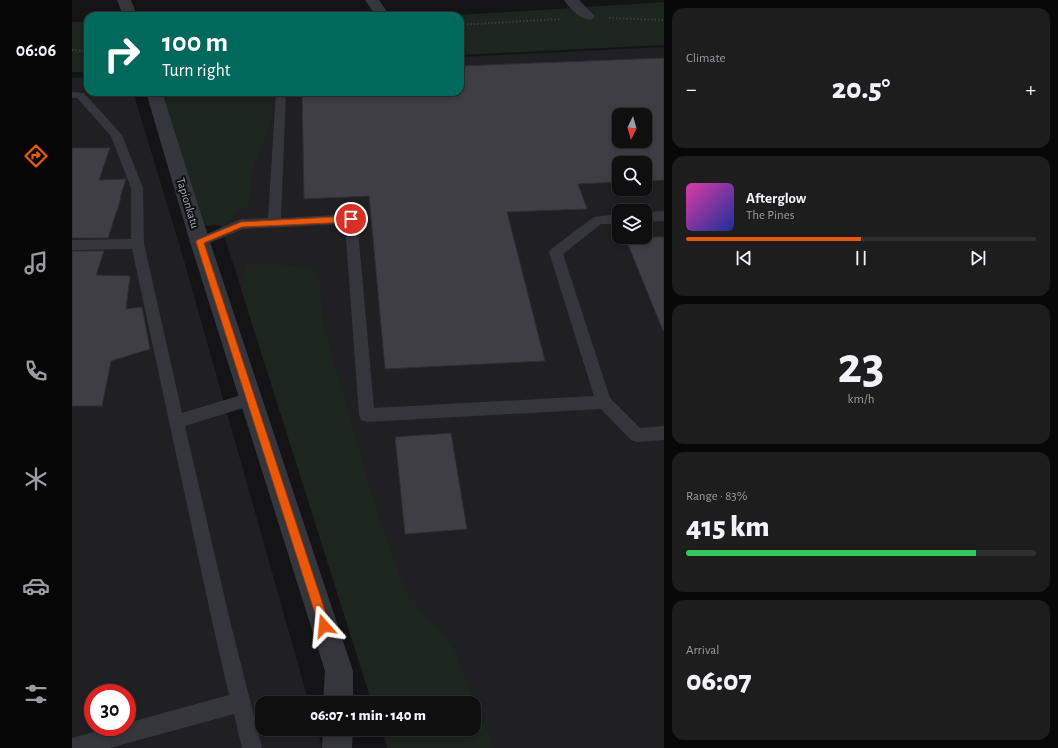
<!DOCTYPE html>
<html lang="en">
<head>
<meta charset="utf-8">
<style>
	:root { --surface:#0f0f10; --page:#1d1d1e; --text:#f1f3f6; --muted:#9b9c9f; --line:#2f2f30; --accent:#ea580c }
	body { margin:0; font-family:"Alegreya Sans",sans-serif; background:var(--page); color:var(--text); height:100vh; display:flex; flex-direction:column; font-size:15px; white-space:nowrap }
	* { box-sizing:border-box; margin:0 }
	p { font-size:13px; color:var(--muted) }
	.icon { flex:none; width:22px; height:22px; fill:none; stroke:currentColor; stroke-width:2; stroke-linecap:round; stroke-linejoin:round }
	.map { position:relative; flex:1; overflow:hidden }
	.sheet { display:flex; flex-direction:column; gap:8px; padding:8px; background:#080809; width:394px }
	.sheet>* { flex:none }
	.banner { position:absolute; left:12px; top:12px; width:380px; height:84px; border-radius:12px; box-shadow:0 2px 6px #0003,0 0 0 1px var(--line); background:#00695c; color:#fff; overflow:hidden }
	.needle { width:26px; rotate:185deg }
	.controls { position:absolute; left:540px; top:108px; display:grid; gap:8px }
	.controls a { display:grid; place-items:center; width:40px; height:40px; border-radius:8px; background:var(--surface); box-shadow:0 2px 6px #0003,0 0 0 1px var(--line); font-size:20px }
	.speed { position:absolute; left:12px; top:684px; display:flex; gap:8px; font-size:20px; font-weight:700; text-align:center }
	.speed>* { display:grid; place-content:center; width:52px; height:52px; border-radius:50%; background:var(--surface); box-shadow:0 2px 6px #0003,0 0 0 1px var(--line); line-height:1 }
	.speed .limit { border:6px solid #d22; background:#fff; color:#111 }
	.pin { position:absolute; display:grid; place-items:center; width:34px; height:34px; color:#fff; margin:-17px; border:2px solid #fff; border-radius:50%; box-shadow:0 1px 4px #0007 }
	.me { position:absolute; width:44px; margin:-22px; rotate:342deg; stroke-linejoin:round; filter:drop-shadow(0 0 3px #0008) }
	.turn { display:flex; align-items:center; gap:14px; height:84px; padding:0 12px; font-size:18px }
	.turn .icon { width:52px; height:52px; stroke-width:2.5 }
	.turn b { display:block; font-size:28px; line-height:34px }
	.big { font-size:30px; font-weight:800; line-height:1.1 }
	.sheet .widget { flex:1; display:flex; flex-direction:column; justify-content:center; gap:6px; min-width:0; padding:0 14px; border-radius:12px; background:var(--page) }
	.sheet .dial { align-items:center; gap:0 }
	.dial b { font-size:52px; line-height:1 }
	.song { display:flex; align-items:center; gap:12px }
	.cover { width:48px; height:48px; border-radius:6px; background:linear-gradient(135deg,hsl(320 70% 55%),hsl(230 70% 35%)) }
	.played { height:4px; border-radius:2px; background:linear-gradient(90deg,var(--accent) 50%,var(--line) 50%) }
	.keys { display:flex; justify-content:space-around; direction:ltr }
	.heat { display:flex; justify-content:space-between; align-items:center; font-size:22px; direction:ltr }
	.charge { height:6px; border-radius:3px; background:linear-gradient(90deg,#34c759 83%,var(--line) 0) }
	.trip { position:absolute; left:183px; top:696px; width:226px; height:40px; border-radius:12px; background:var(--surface); box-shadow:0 2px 6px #0003,0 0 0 1px var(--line); font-weight:800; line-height:40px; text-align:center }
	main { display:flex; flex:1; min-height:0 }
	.dock { display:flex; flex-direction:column; width:72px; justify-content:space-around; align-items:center; background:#060606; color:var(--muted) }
	.dock .icon { width:28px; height:28px }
	.dock .current { color:var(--accent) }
	.dock b { font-size:18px; color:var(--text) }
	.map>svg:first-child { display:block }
	.built { fill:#202023; fill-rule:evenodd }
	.green { fill:#1c251e }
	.building { fill:#3e3e44; stroke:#2e2e32; fill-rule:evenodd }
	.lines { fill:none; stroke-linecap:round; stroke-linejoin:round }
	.path { stroke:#3b3c43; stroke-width:2; stroke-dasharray:1.5 2; stroke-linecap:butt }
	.service { fill:#35353c; fill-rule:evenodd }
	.minor { fill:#35353c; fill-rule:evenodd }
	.route { fill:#ea580c; stroke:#983908 }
	.labels { text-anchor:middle; stroke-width:4; stroke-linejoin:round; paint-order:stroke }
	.street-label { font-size:12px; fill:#a4a9b8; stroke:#0f0f11 }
</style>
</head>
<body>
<main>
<nav class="dock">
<b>06:06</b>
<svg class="icon current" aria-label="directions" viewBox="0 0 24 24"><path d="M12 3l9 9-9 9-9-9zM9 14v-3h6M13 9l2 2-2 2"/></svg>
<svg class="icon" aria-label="music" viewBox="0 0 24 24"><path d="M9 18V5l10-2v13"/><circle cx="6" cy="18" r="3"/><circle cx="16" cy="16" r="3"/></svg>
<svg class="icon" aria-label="phone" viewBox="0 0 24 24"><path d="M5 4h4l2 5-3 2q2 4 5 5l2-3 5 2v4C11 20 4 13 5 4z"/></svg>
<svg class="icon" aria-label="climate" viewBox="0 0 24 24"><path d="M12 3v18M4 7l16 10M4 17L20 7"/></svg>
<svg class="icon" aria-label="car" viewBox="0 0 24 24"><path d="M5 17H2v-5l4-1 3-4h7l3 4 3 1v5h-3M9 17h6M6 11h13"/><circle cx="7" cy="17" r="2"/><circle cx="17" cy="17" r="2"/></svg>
<svg class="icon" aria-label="filters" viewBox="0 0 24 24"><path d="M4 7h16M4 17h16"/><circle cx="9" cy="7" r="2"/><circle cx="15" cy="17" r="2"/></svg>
</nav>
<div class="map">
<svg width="592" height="748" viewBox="0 0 592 748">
	<rect width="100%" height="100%" fill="#141416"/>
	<!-- built -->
	<path class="built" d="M 592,47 L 592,748 L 315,748 L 310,729 L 402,729 L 402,703 L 301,703 L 152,235 L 98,92 L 388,92 L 388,57 ZM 547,115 L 573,115 L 573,141 L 547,141 ZM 547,163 L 573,163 L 573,189 L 547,189 ZM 547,211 L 573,211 L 573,237 L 547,237 Z
		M 16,77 L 16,92 L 61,92 L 109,250 L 237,703 L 190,703 L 190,729 L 245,729 L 250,748 L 0,748 L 0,78 ZM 21,693 L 55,693 L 55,727 L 21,727 Z"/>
	<!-- green -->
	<path class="green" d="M 592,2 L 592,45 L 388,55 L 388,16 L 371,16 Z
		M 0,22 L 16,22 L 16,72 L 0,72 Z
		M 87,92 L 200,92 L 200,118 L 179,174 L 178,203 L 152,225 L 129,226 Z
		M 173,263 L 214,265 L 243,269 L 248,282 L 251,324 L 307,519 L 334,592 L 382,649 L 422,748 L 317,748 L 310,729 L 402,729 L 402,703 L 300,703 L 170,292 Z"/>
	<!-- building -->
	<path class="building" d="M 592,58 L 592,180 L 573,181 L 573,163 L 547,163 L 547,182 L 506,184 L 515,209 L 435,212 L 473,361 L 313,369 L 297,196 L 232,199 L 230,92 L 388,92 L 388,66 ZM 547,115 L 573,115 L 573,141 L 547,141 Z
		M 0,148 L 38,148 L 27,180 L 54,179 L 48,198 L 49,198 L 36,238 L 0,238 Z
		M 553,237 L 592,237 L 592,330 L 591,331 Z
		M 0,251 L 32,251 L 24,275 L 58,276 L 54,309 L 70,307 L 78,349 L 39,361 L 30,406 L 0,406 Z
		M 379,433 L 395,529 L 333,534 L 323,437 Z"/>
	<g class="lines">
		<!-- path -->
		<path class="path" d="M 537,18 L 592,20
			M 388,25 L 488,19
			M 0,50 L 16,51"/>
		<!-- service -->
		<path class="service" d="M 0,92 L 12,93 L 50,135 L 71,188 L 72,244 L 110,413 L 179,392 L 184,394 L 187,399 L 184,404 L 113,426 L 158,621 L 190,748 L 170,748 L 162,714 L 38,748 L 0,748 L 0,738 L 40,727 L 55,727 L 55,723 L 157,695 L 140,621 L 60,249 L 0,250 L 0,240 L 59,239 L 59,188 L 39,136 L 5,98 L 0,98 Z
			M 204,92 L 214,92 L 209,218 L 279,214 L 283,216 L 285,219 L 302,408 L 522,396 L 477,252 L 479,249 L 522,217 L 547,214 L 547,224 L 529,224 L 491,254 L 538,398 L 568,428 L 592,426 L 592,440 L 565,442 L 559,440 L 529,409 L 295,422 L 289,420 L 287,415 L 273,224 L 171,229 L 128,247 L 123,245 L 121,242 L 123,239 L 169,219 L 196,218 Z
			M 592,211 L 592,221 L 573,222 L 573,212 Z"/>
		<!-- minor -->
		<path class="minor" d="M 45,0 L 59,0 L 65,16 L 51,16 Z
			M 293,0 L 307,0 L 318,16 L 304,16 Z
			M 492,0 L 507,0 L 523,16 L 521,19 C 510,22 498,9 492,0 Z
			M 74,92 L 90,92 L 138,242 L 281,671 L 281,703 L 251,703 L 253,671 L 118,242 Z
			M 251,729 L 281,729 L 280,748 L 250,748 Z"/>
	</g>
	<!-- route -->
	<path class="route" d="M 279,216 L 283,219 L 279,222 L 170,227 L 132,243 L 258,626 L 257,630 L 252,631 L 248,630 L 247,626 L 124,242 L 125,240 L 169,222 Z"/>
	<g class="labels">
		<!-- street labels -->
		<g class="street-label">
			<text transform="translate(116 203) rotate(73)" y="4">Tapionkatu</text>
		</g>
	</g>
</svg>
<div class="controls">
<a><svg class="needle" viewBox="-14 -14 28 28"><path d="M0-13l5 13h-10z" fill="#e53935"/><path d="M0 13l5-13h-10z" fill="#9b9c9f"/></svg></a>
<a><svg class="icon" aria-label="search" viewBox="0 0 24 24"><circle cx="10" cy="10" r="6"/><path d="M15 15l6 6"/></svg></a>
<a><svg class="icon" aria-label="layers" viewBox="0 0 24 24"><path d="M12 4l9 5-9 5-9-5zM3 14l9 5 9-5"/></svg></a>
</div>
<div class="speed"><div class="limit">30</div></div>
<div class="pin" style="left:279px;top:219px;background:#d93025"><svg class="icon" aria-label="arrive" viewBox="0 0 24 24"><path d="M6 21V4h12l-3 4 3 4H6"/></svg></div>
<svg class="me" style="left:252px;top:626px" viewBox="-20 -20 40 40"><path d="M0-17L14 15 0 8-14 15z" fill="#ea580c" stroke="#fff" stroke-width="4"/></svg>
<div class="trip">06:07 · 1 min · 140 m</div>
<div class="banner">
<div class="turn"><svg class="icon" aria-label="right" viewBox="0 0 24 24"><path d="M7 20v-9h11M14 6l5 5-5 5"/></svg><div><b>100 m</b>Turn right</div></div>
</div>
</div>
<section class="sheet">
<div class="widget"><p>Climate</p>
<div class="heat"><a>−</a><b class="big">20.5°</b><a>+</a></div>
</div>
<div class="widget">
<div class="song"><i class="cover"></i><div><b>Afterglow</b><p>The Pines</p></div></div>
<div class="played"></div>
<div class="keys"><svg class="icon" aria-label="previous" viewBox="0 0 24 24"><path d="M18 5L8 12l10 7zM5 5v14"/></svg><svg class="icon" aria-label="pause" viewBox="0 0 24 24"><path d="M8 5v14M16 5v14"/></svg><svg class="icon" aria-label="next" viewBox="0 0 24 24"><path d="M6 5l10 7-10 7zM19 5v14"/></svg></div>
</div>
<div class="widget dial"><b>23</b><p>km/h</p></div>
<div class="widget"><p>Range · 83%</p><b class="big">415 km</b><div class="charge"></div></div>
<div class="widget"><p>Arrival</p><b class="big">06:07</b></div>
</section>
</main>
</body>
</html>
